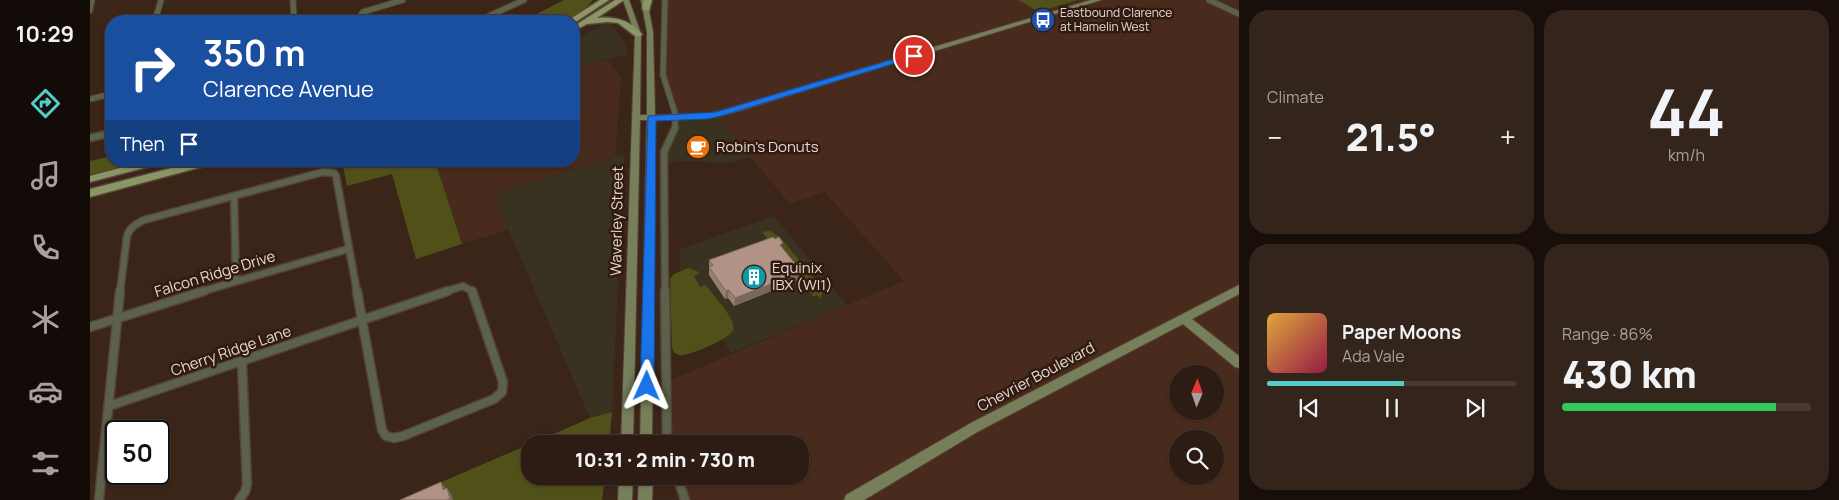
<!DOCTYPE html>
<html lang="en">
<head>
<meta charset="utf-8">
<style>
	:root { --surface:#2c1c13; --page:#34251c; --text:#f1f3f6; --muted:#a6a1a0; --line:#483a33; --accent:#54cdc8 }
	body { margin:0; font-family:Manrope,sans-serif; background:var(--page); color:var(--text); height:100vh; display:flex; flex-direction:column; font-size:19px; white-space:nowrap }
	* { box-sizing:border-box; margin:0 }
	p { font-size:16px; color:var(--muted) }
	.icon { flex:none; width:28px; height:28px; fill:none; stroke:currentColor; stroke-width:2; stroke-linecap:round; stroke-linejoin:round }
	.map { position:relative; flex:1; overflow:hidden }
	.panel { display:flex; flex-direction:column; gap:10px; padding:10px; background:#180f0a; width:600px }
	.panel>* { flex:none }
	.top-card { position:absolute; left:15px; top:15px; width:475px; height:152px; border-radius:20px; box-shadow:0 1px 4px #0004,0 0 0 1px var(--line); background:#1a4fa0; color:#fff; overflow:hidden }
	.needle { width:32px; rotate:2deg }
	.fabs { position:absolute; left:1079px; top:365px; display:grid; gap:10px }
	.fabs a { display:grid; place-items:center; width:55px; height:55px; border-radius:50%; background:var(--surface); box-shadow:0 1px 4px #0004,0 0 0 1px var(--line); font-size:25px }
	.speed { position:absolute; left:15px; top:420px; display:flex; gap:10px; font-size:25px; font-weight:700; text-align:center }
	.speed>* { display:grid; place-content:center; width:65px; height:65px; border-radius:50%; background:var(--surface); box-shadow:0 1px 4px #0004,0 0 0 1px var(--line); line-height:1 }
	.speed .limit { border:2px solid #111; border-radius:8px; background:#fff; color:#111 }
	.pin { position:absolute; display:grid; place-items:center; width:42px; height:42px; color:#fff; margin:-21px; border:2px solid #fff; border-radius:50%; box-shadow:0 1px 5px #0007 }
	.me { position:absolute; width:55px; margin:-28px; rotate:1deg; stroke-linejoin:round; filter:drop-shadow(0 0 4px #0008) }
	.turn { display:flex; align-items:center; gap:18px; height:105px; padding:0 15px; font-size:22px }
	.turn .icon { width:65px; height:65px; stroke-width:2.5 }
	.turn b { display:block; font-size:35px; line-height:42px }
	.then { display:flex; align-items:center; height:48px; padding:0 15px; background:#0003; gap:10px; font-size:19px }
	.big { font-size:38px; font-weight:800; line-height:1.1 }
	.panel .card { flex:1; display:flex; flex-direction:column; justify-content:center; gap:8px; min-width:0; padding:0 18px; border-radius:20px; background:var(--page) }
	.panel .dial { align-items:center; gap:0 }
	.dial b { font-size:65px; line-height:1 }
	.song { display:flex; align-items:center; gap:15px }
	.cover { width:60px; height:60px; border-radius:8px; background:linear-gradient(135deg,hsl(40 70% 55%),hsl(340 70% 35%)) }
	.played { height:5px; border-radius:2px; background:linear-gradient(90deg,var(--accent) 55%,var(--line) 55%) }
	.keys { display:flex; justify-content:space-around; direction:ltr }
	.heat { display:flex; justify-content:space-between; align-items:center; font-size:28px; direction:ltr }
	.charge { height:8px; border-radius:4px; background:linear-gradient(90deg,#34c759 86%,var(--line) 0) }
	.panel .tiles { flex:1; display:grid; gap:10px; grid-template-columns:repeat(2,1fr) }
	.trip { position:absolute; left:431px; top:435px; width:288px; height:50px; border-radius:20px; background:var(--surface); box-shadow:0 1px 4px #0004,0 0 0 1px var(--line); font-weight:800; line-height:50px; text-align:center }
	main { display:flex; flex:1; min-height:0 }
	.menu { display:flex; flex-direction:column; width:90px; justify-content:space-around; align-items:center; background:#120b08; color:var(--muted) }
	.menu .icon { width:35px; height:35px }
	.menu .selected { color:var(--accent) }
	.menu b { font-size:22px; color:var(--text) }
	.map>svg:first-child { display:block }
	.commercial { fill:#393221 }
	.built { fill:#482b1c; fill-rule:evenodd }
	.green { fill:#505119 }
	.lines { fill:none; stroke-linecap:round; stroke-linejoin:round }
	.street-far2-casing { stroke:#574236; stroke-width:7 }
	.street-far1-casing { stroke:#574236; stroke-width:9 }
	.street-casing { stroke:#574236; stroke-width:11 }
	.secondary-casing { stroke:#574236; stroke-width:2 }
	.primary-casing { stroke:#574236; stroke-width:3 }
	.street-far2 { stroke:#5b614a; stroke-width:5 }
	.street-far1 { stroke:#5b614a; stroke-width:6 }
	.street { stroke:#5b614a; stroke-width:8 }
	.secondary { fill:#767f5a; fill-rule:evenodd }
	.primary { fill:#8a9666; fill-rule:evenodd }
	.wall { fill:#977e72 }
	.shaded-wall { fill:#7b675d }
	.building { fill:#b09385; stroke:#7b675d }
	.route { fill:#1a73e8; stroke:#114b97 }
	.labels { text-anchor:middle; stroke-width:5; stroke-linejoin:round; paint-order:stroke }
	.far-poi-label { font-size:12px; fill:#e7d8d0; stroke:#311b10; text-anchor:start }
	.poi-label { font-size:15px; fill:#e7d8d0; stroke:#311b10; text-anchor:start }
	.street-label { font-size:15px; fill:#e7d8d0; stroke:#311b10 }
</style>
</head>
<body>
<main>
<nav class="menu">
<b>10:29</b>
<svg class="icon selected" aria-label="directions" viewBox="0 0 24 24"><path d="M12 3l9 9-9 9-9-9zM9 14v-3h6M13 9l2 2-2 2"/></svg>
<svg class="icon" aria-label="music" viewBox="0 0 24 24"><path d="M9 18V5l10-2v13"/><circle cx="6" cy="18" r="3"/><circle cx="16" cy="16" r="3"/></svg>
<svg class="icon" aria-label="phone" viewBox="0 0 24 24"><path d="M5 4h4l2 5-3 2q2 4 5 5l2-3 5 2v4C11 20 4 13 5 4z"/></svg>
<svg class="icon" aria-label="climate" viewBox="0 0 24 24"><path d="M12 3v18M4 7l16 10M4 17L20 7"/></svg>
<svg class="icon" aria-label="car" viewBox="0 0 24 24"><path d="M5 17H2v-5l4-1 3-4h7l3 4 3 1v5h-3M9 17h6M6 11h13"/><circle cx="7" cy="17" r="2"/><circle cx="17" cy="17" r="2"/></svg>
<svg class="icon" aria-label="filters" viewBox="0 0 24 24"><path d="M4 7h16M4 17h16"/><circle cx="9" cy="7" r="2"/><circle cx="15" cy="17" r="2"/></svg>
</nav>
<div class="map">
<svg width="1149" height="500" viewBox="0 0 1149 500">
	<rect width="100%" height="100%" fill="#3b2519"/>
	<!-- commercial -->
	<path class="commercial" d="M 512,24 L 521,24 L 535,44 L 538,54 L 484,68 L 484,42 Z
		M 628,114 L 660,157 L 639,163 L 589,161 L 576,164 L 576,149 L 585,118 Z
		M 534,154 L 522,412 L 500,418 L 403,194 Z
		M 684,216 L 757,305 L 641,353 L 590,271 L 590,249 Z"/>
	<!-- built -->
	<path class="built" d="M 575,0 L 1149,0 L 1149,500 L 598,500 L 591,476 L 710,476 L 710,444 L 582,444 L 581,380 L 814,281 L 735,192 L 700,204 L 627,117 L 628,114 L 585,118 L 573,76 ZM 1088,374 L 1125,374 L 1125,411 L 1088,411 ZM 1088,439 L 1125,439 L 1125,476 L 1088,476 Z
		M 517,60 L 531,78 L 525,156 L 404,194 L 419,229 L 372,244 L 345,161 L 484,161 L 484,68 Z"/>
	<!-- green -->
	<path class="green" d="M 474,0 L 503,0 L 487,18 L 481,21 L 433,21 Z
		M 928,0 L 987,0 L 949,12 Z
		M 21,156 L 21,161 L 70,161 L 0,179 L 0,161 Z
		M 252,161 L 345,161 L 372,244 L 326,259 L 302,174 L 257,186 Z
		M 680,231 L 690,237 L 731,287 L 732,294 L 730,299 L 727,295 L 724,297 L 672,232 Z
		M 598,268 L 607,271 L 609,274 L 604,276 L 610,287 L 616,285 C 622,295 647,319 643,330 C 641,338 598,357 589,355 C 585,354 583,352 582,347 L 580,279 L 584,274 Z
		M 522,412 L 519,444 L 441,444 L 500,418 Z
		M 440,444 L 440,476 L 515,476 L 512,500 L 310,500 Z"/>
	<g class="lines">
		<!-- street-far2 casing -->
		<g class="street-far2-casing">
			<path id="street-far2" d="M 203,0 L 204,21
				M 575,0 L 573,75 L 585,113 L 585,129
				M 1119,0 L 1149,14
				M 0,10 L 2,0
				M 65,21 L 71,0
				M 86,21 L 105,19 L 132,21
				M 272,21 L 270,16 L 273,12 L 313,0
				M 341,21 L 351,21
				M 388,21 L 434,0
				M 0,99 L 21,94"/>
		</g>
		<!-- street-far1 casing -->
		<g class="street-far1-casing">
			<path id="street-far1" d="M 0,138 L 21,133
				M 144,196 L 146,281
				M 30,292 L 37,236 C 40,227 46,224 54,220 L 233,172 L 244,173 L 246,176 L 267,292
				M 110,292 L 258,249
				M 354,292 L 373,286 L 383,292
				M 575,292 L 574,152 L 585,128"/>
		</g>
		<!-- street casing -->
		<g class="street-casing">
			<path id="street" d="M 267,291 L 272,320
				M 575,291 L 577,444
				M 272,320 L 292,430 L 296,436 L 304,438 L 313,436 L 404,399 L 412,392 L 413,382 L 382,291
				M 272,320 L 358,291
				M 0,327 L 114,291
				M 19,406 L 272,320
				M 587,476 L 595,500
				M 9,500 L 30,291
				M 149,500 L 155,492 L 157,484 L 152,363"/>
		</g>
		<!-- secondary casing -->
		<g class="secondary-casing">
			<path id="secondary" d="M 533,0 L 539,0 L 551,34 L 550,115 L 557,115 L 557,32 L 551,0 L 557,0 L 563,32 L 565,115 L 618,114 L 637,109 L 1001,0 L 1011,0 L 642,113 L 618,118 L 565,120 L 562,444 L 550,444 L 557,120 L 550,120 L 543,444 L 531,444 L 545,34 Z
				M 1149,285 L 1149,294 L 1102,319 L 1149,356 L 1149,368 L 1145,367 L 1093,324 L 889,431 L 774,500 L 754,500 L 756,495 L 881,423 Z
				M 529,476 L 543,476 L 542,500 L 528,500 Z
				M 549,476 L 563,476 L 562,500 L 548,500 Z"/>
		</g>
		<!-- primary casing -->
		<g class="primary-casing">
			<path id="primary" d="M 510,0 L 519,0 L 484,23 L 477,21 Z
				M 525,0 L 534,0 L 507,18 C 524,16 540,20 552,34 L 551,36 L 545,36 L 528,23 L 518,22 L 497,24 L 484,31 L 484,26 Z
				M 554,0 L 562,0 L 559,11 L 552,9 Z
				M 56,161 L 75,161 L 73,163 L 0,182 L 0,176 Z
				M 109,161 L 128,161 L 126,163 L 0,197 L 0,189 Z"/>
		</g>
		<!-- street-far2 -->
		<use href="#street-far2" class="street-far2"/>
		<!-- street-far1 -->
		<use href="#street-far1" class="street-far1"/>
		<!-- street -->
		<use href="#street" class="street"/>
		<!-- secondary -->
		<use href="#secondary" class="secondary"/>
		<!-- primary -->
		<use href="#primary" class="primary"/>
	</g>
	<!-- wall -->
	<path class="wall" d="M 692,248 L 709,280 L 644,306 L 638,298 L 635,299 L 619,275 L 619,260 Z"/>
	<!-- shaded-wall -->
	<path class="shaded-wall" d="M 712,272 L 709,280 L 644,306 L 645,298 Z
		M 639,290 L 638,298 L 635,299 L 636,291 Z
		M 351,482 L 355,488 L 357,496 L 353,490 Z
		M 357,488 L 361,494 L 363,500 L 357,500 Z"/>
	<!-- building -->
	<path class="building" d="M 683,237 L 685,239 L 689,237 L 693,243 L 690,245 L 712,272 L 645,298 L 639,290 L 636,291 L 619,267 L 623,265 L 619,260 Z
		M 351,482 L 353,490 L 357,488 L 360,499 L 357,500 L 310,500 Z"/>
	<!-- route -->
	<path class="route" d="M 824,53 L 828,56 L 826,57 L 631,116 L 618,119 L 566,121 L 564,386 L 562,391 L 557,392 L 552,391 L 550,386 L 558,116 L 626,112 Z"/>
	<!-- icons -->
	<defs>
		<g id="bus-disc" transform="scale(1.25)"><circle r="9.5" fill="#1a4fb4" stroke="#311b10"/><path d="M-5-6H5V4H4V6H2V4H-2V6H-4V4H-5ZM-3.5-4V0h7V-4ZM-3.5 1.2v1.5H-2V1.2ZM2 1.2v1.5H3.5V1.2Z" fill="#fff"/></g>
		<g id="cafe-disc" transform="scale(1.25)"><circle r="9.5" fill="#e8710a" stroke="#311b10"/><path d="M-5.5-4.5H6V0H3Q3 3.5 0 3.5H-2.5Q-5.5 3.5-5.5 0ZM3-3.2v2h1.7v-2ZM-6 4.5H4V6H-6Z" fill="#fff"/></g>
		<g id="building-disc" transform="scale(1.25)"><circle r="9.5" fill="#0f9aa8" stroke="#311b10"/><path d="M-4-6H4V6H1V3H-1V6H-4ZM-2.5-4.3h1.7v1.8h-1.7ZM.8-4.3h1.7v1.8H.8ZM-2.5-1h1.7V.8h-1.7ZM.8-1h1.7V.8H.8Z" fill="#fff"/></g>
	</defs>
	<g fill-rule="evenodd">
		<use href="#bus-disc" x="953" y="20"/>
		<use href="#cafe-disc" x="608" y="147"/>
		<use href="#building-disc" x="664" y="277"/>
	</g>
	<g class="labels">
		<!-- far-poi labels -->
		<g class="far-poi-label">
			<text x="970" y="17">Eastbound Clarence<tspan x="970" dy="14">at Hamelin West</tspan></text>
		</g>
		<!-- poi labels -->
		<g class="poi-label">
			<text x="626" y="152">Robin's Donuts</text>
			<text x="682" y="273">Equinix<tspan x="682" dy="17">IBX (WI1)</tspan></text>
		</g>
		<!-- street labels -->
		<g class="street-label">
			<text transform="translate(527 221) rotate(-89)" y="5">Waverley Street</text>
			<text transform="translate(125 274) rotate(-17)" y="5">Falcon Ridge Drive</text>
			<text transform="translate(141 351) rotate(-19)" y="5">Cherry Ridge Lane</text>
			<text transform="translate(946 377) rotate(-28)" y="5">Chevrier Boulevard</text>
		</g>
	</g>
</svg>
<div class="fabs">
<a><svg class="needle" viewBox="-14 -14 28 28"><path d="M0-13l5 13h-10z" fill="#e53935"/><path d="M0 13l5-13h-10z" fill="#a6a1a0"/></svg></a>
<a><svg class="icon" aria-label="search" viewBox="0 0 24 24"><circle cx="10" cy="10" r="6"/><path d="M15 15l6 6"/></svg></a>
</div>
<div class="speed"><div class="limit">50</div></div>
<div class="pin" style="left:824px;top:56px;background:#d93025"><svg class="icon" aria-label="arrive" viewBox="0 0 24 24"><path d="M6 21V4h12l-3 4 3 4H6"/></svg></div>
<svg class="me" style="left:557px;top:386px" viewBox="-20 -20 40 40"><path d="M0-17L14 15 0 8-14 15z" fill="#1a73e8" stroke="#fff" stroke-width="4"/></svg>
<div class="trip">10:31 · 2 min · 730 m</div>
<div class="top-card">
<div class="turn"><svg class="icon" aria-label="right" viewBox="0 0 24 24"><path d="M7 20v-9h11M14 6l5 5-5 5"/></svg><div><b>350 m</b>Clarence Avenue</div></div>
<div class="then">Then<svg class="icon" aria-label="arrive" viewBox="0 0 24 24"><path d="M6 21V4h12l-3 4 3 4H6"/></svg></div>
</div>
</div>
<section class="panel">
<div class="tiles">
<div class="card"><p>Climate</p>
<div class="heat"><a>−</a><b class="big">21.5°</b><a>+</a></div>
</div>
<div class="card dial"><b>44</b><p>km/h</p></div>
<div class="card">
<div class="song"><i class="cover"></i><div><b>Paper Moons</b><p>Ada Vale</p></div></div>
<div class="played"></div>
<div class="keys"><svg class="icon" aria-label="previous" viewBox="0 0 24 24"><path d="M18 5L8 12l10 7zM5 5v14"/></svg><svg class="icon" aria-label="pause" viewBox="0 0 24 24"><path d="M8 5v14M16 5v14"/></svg><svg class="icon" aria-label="next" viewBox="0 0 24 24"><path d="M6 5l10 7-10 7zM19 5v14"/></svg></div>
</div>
<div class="card"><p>Range · 86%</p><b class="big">430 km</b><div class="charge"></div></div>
</div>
</section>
</main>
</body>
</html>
